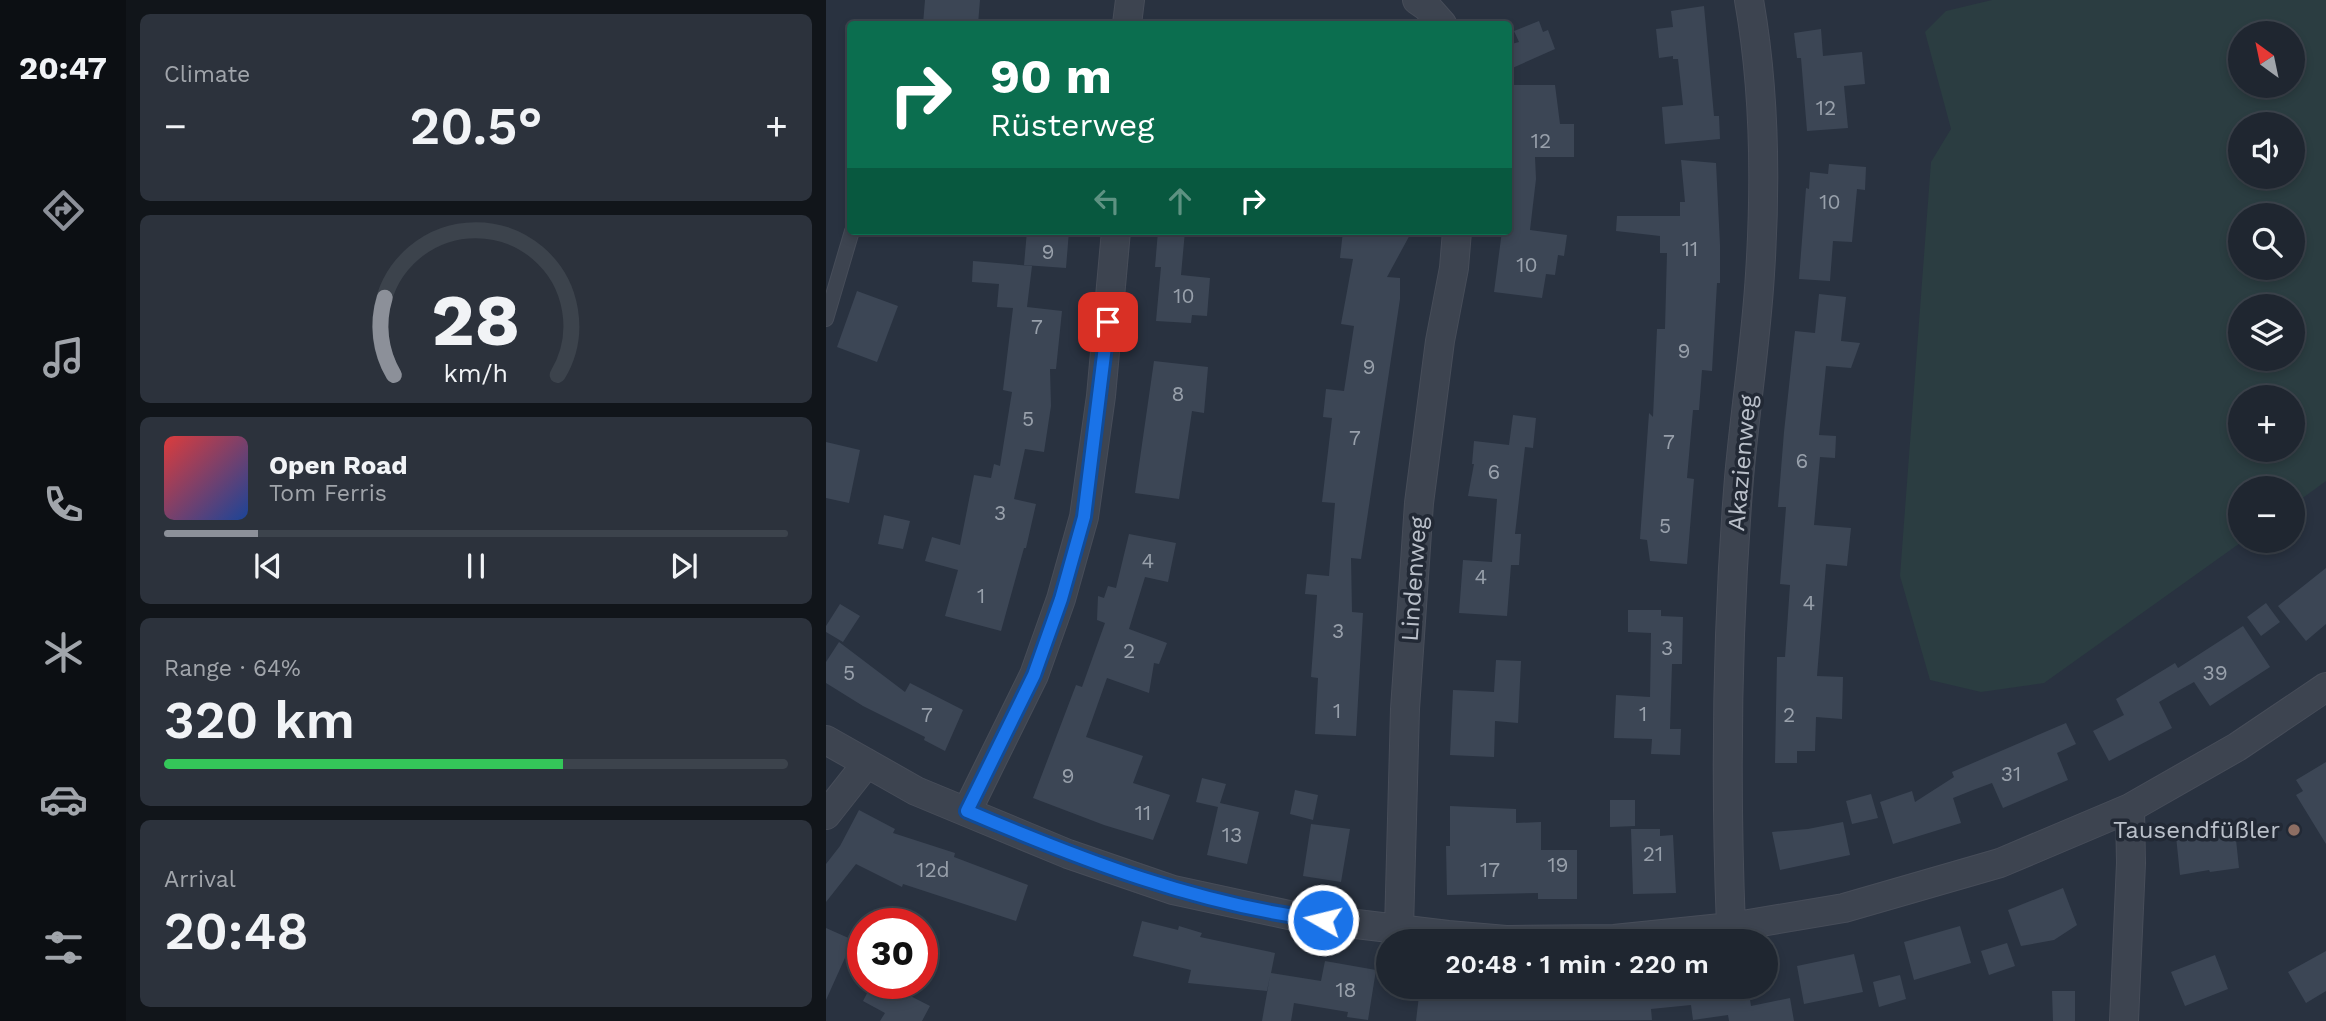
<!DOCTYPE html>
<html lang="en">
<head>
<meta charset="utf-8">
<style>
	:root { --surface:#1f2630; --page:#2c323c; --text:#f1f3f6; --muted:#a1a5ab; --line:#3c434c; --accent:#8c9099 }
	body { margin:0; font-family:"Work Sans",sans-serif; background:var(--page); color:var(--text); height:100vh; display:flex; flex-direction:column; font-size:26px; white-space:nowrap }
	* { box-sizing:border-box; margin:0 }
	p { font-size:23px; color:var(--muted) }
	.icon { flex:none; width:38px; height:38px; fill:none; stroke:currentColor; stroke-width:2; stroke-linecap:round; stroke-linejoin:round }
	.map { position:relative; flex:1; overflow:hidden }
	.panel { display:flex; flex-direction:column; gap:14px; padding:14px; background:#11151a; width:700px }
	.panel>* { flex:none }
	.banner { position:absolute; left:21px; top:21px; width:665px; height:214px; border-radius:7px; box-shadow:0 4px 10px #0003,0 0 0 2px var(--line); background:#0b6e4f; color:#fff; overflow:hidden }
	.needle { width:46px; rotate:327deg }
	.buttons { position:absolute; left:1402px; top:21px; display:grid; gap:14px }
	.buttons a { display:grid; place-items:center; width:77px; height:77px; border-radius:50%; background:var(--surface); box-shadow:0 4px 10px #0003,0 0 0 2px var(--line); font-size:35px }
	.speed { position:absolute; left:21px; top:908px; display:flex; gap:14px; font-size:35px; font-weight:700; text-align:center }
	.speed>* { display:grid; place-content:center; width:91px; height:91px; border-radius:50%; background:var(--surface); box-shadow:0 4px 10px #0003,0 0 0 2px var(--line); line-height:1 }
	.speed .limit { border:10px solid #d22; background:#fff; color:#111 }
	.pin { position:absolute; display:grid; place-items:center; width:60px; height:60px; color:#fff; margin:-30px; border-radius:14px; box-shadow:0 4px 10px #0006 }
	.me { position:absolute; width:77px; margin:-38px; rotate:278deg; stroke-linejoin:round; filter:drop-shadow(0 0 5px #0008) }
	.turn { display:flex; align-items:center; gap:24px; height:147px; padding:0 28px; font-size:32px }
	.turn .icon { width:91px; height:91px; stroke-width:2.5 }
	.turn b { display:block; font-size:49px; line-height:60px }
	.lanes { display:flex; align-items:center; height:66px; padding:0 28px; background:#0003; justify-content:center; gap:35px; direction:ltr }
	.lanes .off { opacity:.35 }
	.big { font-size:52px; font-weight:600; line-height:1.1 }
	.panel .widget { flex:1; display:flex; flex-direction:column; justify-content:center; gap:10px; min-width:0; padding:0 24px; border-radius:10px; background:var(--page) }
	.panel .dial { align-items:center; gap:0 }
	.dial svg { height:182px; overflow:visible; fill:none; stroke:var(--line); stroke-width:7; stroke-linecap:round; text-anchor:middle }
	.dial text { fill:var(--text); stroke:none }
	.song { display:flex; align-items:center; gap:21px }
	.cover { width:84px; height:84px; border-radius:10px; background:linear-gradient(135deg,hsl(0 70% 55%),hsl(220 70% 35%)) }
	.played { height:7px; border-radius:4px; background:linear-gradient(90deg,var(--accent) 15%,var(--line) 15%) }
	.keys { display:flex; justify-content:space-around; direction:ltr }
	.heat { display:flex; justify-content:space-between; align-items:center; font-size:38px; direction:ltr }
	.charge { height:10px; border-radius:5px; background:linear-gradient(90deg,#34c759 64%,var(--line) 0) }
	.trip { position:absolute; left:550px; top:929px; width:402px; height:70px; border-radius:35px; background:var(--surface); box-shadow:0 4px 10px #0003,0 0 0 2px var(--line); font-weight:600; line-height:70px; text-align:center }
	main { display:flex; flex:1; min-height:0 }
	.tabs { display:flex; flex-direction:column; width:126px; justify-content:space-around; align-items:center; background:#0c0f13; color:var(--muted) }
	.tabs .icon { width:49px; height:49px }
	.tabs .active { color:var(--accent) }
	.tabs b { font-size:32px; color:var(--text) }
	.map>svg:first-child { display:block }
	.green { fill:#2b3d41; fill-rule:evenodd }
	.building { fill:#3c4655 }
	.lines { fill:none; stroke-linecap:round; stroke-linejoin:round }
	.service-casing { stroke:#474d59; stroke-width:16 }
	.minor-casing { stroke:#474d59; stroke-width:30 }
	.service { stroke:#3d4450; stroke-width:14 }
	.minor { stroke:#3d4450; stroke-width:28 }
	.route-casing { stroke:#114b97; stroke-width:18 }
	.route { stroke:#1a73e8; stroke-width:12 }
	.education-dot { fill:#8d6e63; stroke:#222935; stroke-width:2.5 }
	.labels { text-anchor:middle; stroke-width:7; stroke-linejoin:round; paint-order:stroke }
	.number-label { font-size:21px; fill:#98a0ab }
	.street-label { font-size:24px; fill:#bac0ca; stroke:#222935 }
	.poi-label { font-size:24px; fill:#bac0ca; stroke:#222935; text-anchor:end }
</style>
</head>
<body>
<main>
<nav class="tabs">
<b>20:47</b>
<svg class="icon active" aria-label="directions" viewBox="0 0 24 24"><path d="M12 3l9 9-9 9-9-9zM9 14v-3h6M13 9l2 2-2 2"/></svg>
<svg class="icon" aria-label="music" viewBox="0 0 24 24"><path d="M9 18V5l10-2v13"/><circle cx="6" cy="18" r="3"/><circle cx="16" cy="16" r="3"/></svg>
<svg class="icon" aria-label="phone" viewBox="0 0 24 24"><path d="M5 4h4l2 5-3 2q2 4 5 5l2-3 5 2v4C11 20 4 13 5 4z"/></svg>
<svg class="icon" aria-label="climate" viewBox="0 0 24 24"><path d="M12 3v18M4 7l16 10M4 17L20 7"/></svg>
<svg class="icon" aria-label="car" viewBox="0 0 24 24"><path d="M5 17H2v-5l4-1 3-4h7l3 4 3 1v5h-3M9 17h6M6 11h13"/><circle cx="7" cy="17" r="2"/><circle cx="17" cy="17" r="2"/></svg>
<svg class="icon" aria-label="filters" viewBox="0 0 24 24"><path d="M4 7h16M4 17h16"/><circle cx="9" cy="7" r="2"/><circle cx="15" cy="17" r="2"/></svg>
</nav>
<section class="panel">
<div class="widget"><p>Climate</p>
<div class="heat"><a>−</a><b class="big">20.5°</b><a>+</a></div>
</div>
<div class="widget dial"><svg viewBox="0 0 100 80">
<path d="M14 69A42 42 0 1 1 86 69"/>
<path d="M14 69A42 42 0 0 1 10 35" stroke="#8c9099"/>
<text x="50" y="56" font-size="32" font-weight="700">28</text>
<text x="50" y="72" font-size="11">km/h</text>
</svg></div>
<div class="widget">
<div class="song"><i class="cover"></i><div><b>Open Road</b><p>Tom Ferris</p></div></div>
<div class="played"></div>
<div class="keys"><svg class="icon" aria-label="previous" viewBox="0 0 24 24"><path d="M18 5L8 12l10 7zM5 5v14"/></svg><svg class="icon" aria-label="pause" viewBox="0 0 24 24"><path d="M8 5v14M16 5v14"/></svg><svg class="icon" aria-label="next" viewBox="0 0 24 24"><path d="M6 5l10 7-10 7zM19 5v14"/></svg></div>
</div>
<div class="widget"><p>Range · 64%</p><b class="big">320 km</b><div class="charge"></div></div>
<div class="widget"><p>Arrival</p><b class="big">20:48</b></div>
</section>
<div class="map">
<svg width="1500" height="1021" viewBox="0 0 1500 1021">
	<rect width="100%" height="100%" fill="#293240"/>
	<!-- green -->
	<path class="green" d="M 1166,0 L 1500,0 L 1500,481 L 1467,505 L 1466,488 L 1414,488 L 1414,541 L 1417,541 L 1218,683 L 1155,692 L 1104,680 L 1074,576 L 1105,162 L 1125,129 L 1099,32 L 1120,11 ZM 1414,33 L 1466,33 L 1466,86 L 1414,86 ZM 1466,124 L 1466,177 L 1414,177 L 1414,124 ZM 1466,215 L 1466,268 L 1414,268 L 1414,215 ZM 1414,306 L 1466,306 L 1466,359 L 1414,359 ZM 1414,397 L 1466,397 L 1466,450 L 1414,450 Z"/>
	<!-- building -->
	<path class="building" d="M 99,0 L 154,0 L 152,24 L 97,24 Z
		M 878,6 L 888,116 L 893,116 L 894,139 L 839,144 L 836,107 L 857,105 L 852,59 L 847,59 L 847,56 L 833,58 L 830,29 L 847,27 L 845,11 Z
		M 713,21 L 717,32 L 722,30 L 729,49 L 682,70 L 682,45 L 693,42 L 688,31 Z
		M 995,29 L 997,56 L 1036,52 L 1039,84 L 1018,86 L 1022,128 L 981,131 L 975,58 L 971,58 L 968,33 Z
		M 682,85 L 729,85 L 734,124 L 748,124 L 748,157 L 709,157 L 710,179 L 704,230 L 741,235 L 738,256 L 732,255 L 729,275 L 720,274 L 716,298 L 668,292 L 676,231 L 682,231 Z
		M 855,160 L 890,163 L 894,245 L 894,283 L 891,283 L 886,371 L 876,370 L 873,410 L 867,410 L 861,478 L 868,479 L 861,564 L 824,561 L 821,540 L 814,539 L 823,413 L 827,417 L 831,329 L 839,329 L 841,253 L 834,253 L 834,236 L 790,231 L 791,216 L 854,216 L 854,202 L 859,202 Z
		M 1003,164 L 1040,167 L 1039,190 L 1031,189 L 1026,242 L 1007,241 L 1004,281 L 973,279 L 980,188 L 983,189 L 984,172 L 1002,174 Z
		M 201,231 L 243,231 L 240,268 L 198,265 Z
		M 332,231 L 359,231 L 355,275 L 384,278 L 381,316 L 366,315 L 365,323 L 330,321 L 335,267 L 329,267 Z
		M 517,231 L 586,231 L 561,277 L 574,278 L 574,299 L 535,559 L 525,558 L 526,612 L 537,613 L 530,736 L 489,734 L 492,678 L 485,677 L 491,595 L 479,594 L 481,574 L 503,576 L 509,503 L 496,502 L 506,418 L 497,417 L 500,389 L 518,391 L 528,326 L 515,324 L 527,259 L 514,258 Z
		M 147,261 L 206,266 L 201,307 L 236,311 L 230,369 L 224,369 L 225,406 L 218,452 L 199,449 L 188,499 L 210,504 L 200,548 L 198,548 L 175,631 L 119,616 L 132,570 L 99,561 L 106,537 L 134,545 L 148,475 L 165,478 L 168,464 L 174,466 L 186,392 L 177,390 L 187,308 L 171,307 L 173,284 L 146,282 Z
		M 31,291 L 72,306 L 51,362 L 11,347 Z
		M 993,294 L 1020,297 L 1015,341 L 1034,343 L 1025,368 L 1000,366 L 993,435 L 1010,436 L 1009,458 L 994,457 L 988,525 L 1025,528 L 1021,566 L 1000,564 L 991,676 L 1017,677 L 1016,719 L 990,717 L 989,751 L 971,751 L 971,763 L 949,763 L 951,657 L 959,657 L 964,585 L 954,584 L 960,507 L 952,507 L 958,432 L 969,331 L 989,333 Z
		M 328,361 L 382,367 L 378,413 L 366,411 L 353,499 L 309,493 Z
		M 687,415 L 710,418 L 707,448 L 699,447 L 689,534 L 695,534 L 693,565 L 685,565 L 681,616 L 633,613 L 637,560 L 666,562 L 671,499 L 642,496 L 648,464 L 646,464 L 648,441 L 683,445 Z
		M 0,442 L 34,450 L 23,503 L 0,498 Z
		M 58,515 L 84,521 L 77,549 L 52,544 Z
		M 303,534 L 350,543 L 342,582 L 319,577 L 303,629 L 341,643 L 333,664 L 328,663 L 323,693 L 281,678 L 260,737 L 317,756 L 307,783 L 344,795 L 327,840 L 278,825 L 207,798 L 250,685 L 256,687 L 279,623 L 271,620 L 272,596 L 278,598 L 282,586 L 290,588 Z
		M 1500,568 L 1500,624 L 1480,641 L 1452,606 Z
		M 1440,603 L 1454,622 L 1435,636 L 1421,617 Z
		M 14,604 L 34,616 L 17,642 L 0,632 L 0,626 Z
		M 802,610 L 835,610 L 835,616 L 857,617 L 856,664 L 846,664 L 844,729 L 855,729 L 854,755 L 825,754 L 826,739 L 788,738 L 790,695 L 824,697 L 825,633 L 802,632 Z
		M 1417,626 L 1444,667 L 1384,706 L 1368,682 L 1350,692 L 1333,702 L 1346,728 L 1283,761 L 1267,731 L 1298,715 L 1290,699 L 1349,663 L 1352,668 Z
		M 13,642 L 79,692 L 84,683 L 137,710 L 119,751 L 98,740 L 99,737 L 37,706 L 0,683 L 0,662 Z
		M 670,660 L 695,661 L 692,723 L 669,721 L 668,757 L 624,755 L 627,690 L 668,692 Z
		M 1240,723 L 1250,744 L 1231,753 L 1242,780 L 1177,808 L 1166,783 L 1147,790 L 1127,798 L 1135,823 L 1067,844 L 1054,802 L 1086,791 L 1089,802 L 1128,777 L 1126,772 Z
		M 1500,762 L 1500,844 L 1470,795 L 1477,791 L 1470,780 Z
		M 376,778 L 400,784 L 394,803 L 433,812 L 421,864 L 381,855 L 392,807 L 370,802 Z
		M 469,790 L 492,795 L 487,820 L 464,814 Z
		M 1045,794 L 1052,818 L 1026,824 L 1020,801 Z
		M 784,800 L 809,800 L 809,826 L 784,827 Z
		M 624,806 L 690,809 L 690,823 L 715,822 L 715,850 L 751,850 L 751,899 L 712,899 L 712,893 L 621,895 L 620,846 L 624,846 Z
		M 33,810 L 69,829 L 67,833 L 129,853 L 128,857 L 202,885 L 190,921 L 77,884 L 76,887 L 30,864 L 0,902 L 0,864 L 14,846 Z
		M 1017,822 L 1024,855 L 954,870 L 946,832 L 982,829 Z
		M 485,824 L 524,829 L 515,882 L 477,876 Z
		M 805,829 L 834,829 L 834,836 L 847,835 L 850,893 L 807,894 Z
		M 1409,830 L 1413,868 L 1384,872 L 1383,870 L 1354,875 L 1350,836 Z
		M 1237,888 L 1251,925 L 1228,940 L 1195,946 L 1182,910 Z
		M 316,921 L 352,930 L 353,926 L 376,933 L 374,937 L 449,953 L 445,973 L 495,981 L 499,961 L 550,970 L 542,1020 L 521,1017 L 522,1012 L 468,1003 L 465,1021 L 436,1021 L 444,976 L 441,991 L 362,983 L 365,970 L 307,956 Z
		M 1134,926 L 1145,963 L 1088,980 L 1078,942 Z
		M 0,928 L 27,940 L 0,1000 Z
		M 1181,943 L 1189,966 L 1163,975 L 1155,951 Z
		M 1500,951 L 1500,991 L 1480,1003 L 1462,972 Z
		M 1028,954 L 1037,992 L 978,1004 L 971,966 Z
		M 1389,955 L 1402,989 L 1359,1006 L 1345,972 Z
		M 1074,975 L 1080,999 L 1053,1007 L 1047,982 Z
		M 46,984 L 61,984 L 104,1006 L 96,1021 L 54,1021 L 59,1013 L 37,1001 Z
		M 594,987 L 922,987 L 925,1006 L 964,998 L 968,1021 L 903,1021 L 902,1015 L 867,1020 L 865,1005 L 825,1009 L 826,1020 L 590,1021 Z
		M 1226,991 L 1249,991 L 1249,1021 L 1227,1021 Z"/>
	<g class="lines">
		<!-- service casing -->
		<g class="service-casing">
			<path id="service" d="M 0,319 L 26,231"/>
		</g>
		<!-- minor casing -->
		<g class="minor-casing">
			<path id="minor" d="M 591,0 L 601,7 L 616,24
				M 301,24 L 304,0
				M 0,740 L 90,791 L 242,854 L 347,890 L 472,917 L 622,935 L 680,940 L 788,939 L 905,927 L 1018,908 L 1174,863 L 1304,808 L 1411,747 L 1500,687
				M 141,811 L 208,675 L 235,599 L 258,517 L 275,396 L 290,231
				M 0,815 L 41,763
				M 905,927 C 899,777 901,628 913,478 C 919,410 930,342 934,274 C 940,182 939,90 923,0
				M 573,929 L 579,709 L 593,503 L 614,341 L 628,268 L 631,231
				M 1298,1021 L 1305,863 L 1304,808"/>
		</g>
		<!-- service -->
		<use href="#service" class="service"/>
		<!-- minor -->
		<use href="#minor" class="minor"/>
	</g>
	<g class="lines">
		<!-- route casing -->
		<g class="route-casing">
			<path id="route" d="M 282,322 L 258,517 L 235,599 L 208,675 L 141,811 C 256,860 372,905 497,920"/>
		</g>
		<!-- route -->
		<use href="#route" class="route"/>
	</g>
	<!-- markers -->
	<circle class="education-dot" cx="1468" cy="830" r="7"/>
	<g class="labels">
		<!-- number labels -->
		<g class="number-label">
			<text x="1000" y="115">12</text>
			<text x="715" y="148">12</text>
			<text x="1004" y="209">10</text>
			<text x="864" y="256">11</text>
			<text x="222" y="259">9</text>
			<text x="701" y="272">10</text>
			<text x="358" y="303">10</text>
			<text x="211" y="334">7</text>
			<text x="858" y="358">9</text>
			<text x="543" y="374">9</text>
			<text x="352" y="401">8</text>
			<text x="202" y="426">5</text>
			<text x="529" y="445">7</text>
			<text x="843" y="449">7</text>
			<text x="976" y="468">6</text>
			<text x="668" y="479">6</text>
			<text x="174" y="520">3</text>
			<text x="839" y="533">5</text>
			<text x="322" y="568">4</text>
			<text x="655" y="584">4</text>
			<text x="155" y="603">1</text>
			<text x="983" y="610">4</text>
			<text x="512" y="638">3</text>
			<text x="841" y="655">3</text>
			<text x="303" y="658">2</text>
			<text x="23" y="680">5</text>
			<text x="1389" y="680">39</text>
			<text x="511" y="718">1</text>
			<text x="817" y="721">1</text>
			<text x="101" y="722">7</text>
			<text x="963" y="722">2</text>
			<text x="1185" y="781">31</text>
			<text x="242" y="783">9</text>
			<text x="317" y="820">11</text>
			<text x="406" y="842">13</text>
			<text x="827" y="861">21</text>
			<text x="732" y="872">19</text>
			<text x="107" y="877">12d</text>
			<text x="664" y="877">17</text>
			<text x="520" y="997">18</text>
		</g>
		<!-- street labels -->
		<g class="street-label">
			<text transform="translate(916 463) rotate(-85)" y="8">Akazienweg</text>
			<text transform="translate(588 579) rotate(-86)" y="8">Lindenweg</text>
		</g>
		<!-- poi labels -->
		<g class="poi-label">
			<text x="1454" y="838">Tausendfüßler</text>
		</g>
	</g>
</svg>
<div class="buttons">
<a><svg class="needle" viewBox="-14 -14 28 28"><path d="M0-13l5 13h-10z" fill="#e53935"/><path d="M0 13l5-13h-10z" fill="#a1a5ab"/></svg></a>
<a><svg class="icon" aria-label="sound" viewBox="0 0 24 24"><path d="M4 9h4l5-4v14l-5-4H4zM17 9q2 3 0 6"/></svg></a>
<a><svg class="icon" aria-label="search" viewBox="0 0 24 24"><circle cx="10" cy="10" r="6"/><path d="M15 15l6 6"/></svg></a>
<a><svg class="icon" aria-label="layers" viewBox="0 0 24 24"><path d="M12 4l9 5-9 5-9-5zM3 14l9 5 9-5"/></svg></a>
<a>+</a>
<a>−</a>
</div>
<div class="speed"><div class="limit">30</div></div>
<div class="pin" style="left:282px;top:322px;background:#d93025"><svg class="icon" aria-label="arrive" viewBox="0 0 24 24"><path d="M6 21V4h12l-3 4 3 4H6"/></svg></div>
<svg class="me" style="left:497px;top:920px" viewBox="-20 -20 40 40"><circle r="17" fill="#1a73e8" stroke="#fff" stroke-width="3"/><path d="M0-11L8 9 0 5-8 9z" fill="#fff"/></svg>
<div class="trip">20:48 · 1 min · 220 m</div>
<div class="banner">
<div class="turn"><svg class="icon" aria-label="right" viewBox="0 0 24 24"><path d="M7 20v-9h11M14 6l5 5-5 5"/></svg><div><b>90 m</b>Rüsterweg</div></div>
<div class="lanes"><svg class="icon off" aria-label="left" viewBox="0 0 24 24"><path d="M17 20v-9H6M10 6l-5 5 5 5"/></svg><svg class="icon off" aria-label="ahead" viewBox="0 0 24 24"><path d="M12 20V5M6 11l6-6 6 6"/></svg><svg class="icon" aria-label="right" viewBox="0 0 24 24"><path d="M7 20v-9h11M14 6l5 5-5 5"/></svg></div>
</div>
</div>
</main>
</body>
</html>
